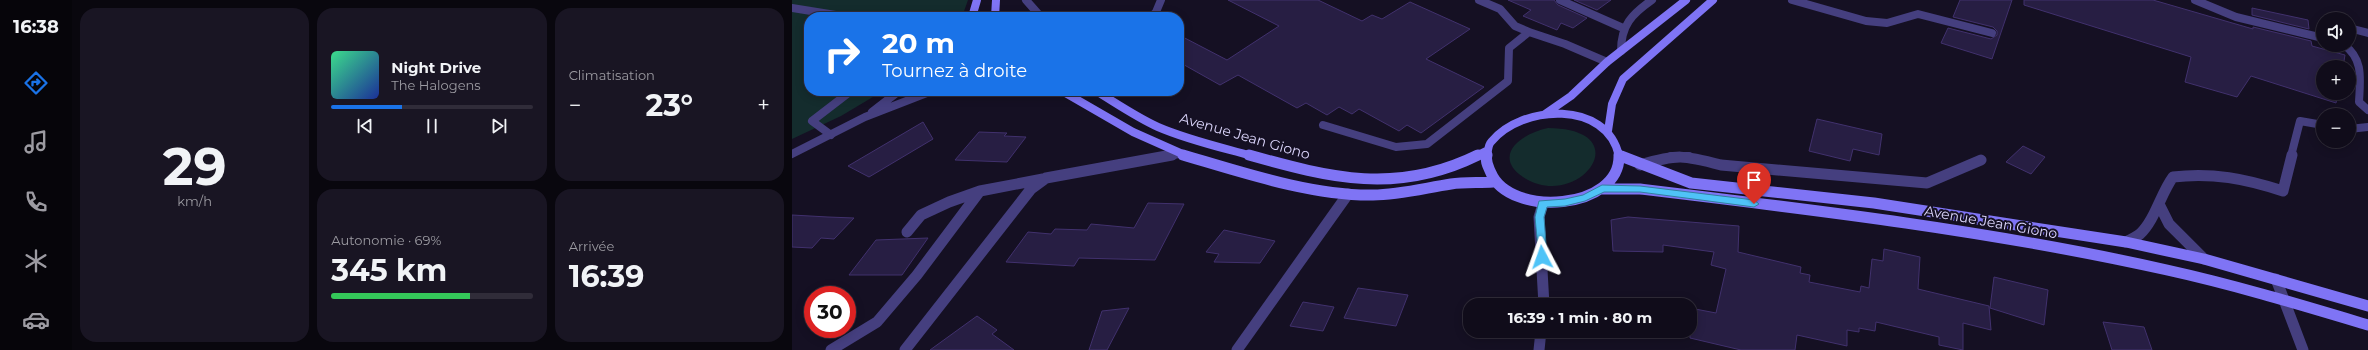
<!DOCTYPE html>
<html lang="fr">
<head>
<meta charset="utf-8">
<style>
	:root { --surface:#100c1a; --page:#191523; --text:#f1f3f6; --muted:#9c9ba2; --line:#302c39; --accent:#1a73e8 }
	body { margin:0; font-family:Montserrat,sans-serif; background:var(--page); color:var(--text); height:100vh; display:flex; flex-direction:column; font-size:15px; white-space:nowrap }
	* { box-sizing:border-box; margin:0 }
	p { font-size:13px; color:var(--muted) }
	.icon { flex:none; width:22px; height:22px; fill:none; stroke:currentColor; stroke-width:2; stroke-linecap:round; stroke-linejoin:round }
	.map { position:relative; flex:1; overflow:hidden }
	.side { display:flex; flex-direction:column; gap:8px; padding:8px; background:#09070e; width:720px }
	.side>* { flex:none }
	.guide { position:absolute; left:12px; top:12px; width:380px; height:84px; border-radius:16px; box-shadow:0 2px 10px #0003,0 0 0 1px var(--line); background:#1a73e8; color:#fff; overflow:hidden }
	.tools { position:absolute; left:1524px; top:12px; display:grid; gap:8px }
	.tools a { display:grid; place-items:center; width:40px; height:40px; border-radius:50%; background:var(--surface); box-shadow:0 2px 10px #0003,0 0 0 1px var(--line); font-size:20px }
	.speed { position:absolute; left:12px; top:286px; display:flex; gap:8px; font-size:20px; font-weight:700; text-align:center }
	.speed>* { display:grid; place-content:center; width:52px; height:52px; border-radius:50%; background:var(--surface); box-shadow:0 2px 10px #0003,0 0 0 1px var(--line); line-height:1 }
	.speed .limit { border:6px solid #d22; background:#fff; color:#111 }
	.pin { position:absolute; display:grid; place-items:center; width:34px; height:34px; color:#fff; margin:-41px -17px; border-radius:50% 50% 50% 0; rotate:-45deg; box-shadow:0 0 4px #0007 }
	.pin .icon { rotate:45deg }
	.me { position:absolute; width:44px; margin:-22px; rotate:356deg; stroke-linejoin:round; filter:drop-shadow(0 0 3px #0008) }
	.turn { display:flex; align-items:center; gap:14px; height:84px; padding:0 12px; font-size:18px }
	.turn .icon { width:52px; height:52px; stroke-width:2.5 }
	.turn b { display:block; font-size:28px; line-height:34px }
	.big { font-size:30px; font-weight:700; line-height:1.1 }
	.side .card { flex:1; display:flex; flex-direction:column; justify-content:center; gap:6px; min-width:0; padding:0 14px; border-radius:16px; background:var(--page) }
	.side .dial { align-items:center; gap:0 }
	.dial b { font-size:52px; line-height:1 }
	.song { display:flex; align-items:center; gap:12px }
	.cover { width:48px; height:48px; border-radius:6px; background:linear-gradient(135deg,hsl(150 70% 55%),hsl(230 70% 35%)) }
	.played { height:4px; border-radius:2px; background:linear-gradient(90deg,var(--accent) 35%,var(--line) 35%) }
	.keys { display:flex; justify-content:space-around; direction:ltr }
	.heat { display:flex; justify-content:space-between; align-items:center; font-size:22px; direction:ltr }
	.charge { height:6px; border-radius:3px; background:linear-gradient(90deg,#34c759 69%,var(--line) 0) }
	.side .tiles { flex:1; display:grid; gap:8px; grid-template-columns:repeat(3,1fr) }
	.card:first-child { grid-row:span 2 }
	.trip { position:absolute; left:671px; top:298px; width:234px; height:40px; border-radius:16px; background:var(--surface); box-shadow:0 2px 10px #0003,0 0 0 1px var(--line); font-weight:700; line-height:40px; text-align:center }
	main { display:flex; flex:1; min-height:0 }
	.tabs { display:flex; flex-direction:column; width:72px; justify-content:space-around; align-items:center; background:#06050a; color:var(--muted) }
	.tabs .icon { width:28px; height:28px }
	.tabs .current { color:var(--accent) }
	.tabs b { font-size:18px; color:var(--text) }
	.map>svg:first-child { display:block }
	.green { fill:#142c2d }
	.building { fill:#271e43; stroke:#41316d }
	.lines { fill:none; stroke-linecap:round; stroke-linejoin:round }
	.service-far1 { stroke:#453f7f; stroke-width:8 }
	.service { stroke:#453f7f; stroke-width:11 }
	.minor-far1 { stroke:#453f7f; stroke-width:8 }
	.minor { stroke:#453f7f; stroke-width:11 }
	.secondary-far1 { stroke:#7f74f5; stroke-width:8 }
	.secondary { stroke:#7f74f5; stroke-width:11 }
	.route { fill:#4fc3f7; stroke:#337fa1 }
	.labels { text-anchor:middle; stroke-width:4; stroke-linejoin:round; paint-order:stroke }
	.street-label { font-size:14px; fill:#dcd6fc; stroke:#151023 }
</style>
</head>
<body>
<main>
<nav class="tabs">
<b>16:38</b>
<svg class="icon current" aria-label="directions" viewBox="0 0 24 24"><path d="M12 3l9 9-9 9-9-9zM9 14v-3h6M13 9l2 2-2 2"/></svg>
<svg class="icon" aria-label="music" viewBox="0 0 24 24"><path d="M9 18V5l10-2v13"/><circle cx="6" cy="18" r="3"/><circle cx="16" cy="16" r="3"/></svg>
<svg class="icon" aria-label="phone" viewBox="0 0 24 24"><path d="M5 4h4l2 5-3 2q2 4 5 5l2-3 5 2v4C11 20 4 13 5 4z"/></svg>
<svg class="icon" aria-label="climate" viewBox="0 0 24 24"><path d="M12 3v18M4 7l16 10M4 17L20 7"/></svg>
<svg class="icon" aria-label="car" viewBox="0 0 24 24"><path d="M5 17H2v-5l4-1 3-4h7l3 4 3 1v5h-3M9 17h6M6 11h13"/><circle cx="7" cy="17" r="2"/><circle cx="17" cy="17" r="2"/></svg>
</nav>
<section class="side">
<div class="tiles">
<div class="card dial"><b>29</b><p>km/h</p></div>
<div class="card">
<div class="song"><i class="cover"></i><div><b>Night Drive</b><p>The Halogens</p></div></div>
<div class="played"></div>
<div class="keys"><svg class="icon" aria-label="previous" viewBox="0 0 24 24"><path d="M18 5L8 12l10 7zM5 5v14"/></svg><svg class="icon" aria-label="pause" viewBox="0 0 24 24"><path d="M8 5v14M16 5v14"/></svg><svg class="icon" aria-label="next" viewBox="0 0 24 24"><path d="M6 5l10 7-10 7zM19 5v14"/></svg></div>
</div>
<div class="card"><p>Climatisation</p>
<div class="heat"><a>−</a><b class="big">23°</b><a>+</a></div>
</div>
<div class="card"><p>Autonomie · 69%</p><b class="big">345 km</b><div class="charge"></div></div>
<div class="card"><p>Arrivée</p><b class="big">16:39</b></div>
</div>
</section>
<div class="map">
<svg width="1576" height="350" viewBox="0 0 1576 350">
	<rect width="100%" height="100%" fill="#151023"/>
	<!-- green -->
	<path class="green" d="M 0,0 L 176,0 L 170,17 L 17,17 L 17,91 L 91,91 L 49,116 L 0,139 Z
		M 756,128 C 849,129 786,213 731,177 C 699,155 731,133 756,128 Z"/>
	<!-- building -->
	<path class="building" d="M 436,0 L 526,0 L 570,21 L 580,15 L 590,19 L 618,2 L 678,29 L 634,59 L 692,87 L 629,133 L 615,125 L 607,131 L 567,109 L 560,114 L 547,107 L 535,115 L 514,103 L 505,108 L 446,75 L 428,85 L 387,62 L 387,35 L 435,60 L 487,26 Z
		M 716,0 L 762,0 L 766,5 L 795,18 L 781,28 L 769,23 L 765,30 L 731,16 L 739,10 Z
		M 782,0 L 819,0 L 805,10 Z
		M 1168,0 L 1220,0 L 1200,59 L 1149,43 L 1156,28 L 1199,39 L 1205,35 L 1205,31 L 1201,27 L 1161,17 Z
		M 1232,0 L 1361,0 L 1461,29 L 1461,27 L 1519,41 L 1520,46 L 1553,55 L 1551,67 L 1531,67 L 1531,93 L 1546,93 L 1544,103 L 1459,76 L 1445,97 L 1393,82 L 1399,57 L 1232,5 Z
		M 1460,8 L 1516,20 L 1517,29 L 1460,15 Z
		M 1025,119 L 1090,134 L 1087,155 L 1061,149 L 1058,161 L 1017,151 Z
		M 131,122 L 141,139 L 77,177 L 56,166 Z
		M 187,132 L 215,133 L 212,136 L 234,137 L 215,162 L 163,160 Z
		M 1231,146 L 1253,157 L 1239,174 L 1214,162 Z
		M 356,203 L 392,204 L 363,260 L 287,258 L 282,266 L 214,262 L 236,232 L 259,234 L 263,229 L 295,230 L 299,224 L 342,228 Z
		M 0,215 L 36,217 L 62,218 L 42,239 L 29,238 L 20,248 L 0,247 Z
		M 836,217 L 947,226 L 946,252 L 1009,267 L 1008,273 L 1018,275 L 1017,282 L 1068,292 L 1069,286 L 1077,288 L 1080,259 L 1091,261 L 1092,249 L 1128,257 L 1126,289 L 1197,306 L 1199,330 L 1171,323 L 1171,350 L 1147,345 L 1147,337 L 1084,322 L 1083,331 L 1067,328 L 1067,332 L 1055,330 L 1055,346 L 1005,335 L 1003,350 L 949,350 L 898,338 L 898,308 L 924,313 L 934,269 L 919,265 L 922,252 L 871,245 L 871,252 L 821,251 L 819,220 Z
		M 432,230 L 483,241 L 468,263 L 422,262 L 427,254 L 414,252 Z
		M 136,238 L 110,275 L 57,275 L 84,240 Z
		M 1202,277 L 1256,290 L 1252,325 L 1198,308 Z
		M 566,288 L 616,295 L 604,326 L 552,318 Z
		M 511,302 L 542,307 L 531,331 L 498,326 Z
		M 337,308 L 315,350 L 297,350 L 310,311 Z
		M 185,316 L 205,330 L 200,334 L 222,350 L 138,350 Z
		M 1311,322 L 1352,327 L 1360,350 L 1320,350 Z"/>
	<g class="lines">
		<!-- service-far1 -->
		<path class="service-far1" d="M 687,0 L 708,9 L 723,26 L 737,32
			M 768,0 L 831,28
			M 1000,0 L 1074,21 L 1095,23 L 1126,14 L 1200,33
			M 1403,0 L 1444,17 L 1531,38
			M 0,8 L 56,17
			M 1557,28 L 1576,33
			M 1552,45 C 1572,59 1568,80 1567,102 L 1576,110
			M 531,125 L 604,147 L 635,144 L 716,81 L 717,48 L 737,32 L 773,44 L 815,62
			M 1557,129 L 1576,127
			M 39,135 L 20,121 L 59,91
			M 375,156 L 387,154
			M 879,156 L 897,156
			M 1499,156 L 1508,121 L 1531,125"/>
		<!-- service -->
		<path class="service" d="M 848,165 C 886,154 891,155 929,165 L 1135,183 L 1189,160
			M 1367,204 L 1377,224 L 1412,259
			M 115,232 L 129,215 L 157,202 L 188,191 L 251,179
			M 1334,242 C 1338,240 1344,237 1348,234 C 1363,220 1369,193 1381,177 C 1420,172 1454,179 1491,191 L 1500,155
			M 1484,279 L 1511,350
			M 39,350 L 85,322 L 125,275 L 188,191
			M 113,350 L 239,189 L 254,178 L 380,155
			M 445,350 L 556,194"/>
		<!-- minor-far1 -->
		<path class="minor-far1" d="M 234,0 L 249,17
			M 359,17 L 364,12 L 369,0
			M 829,51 C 829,25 840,14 860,0
			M 80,112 L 107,91
			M 0,154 L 73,117 L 140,91"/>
		<!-- minor -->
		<path class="minor" d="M 751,204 L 747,217 L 752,305
			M 747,350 L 749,331"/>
		<!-- secondary-far1 -->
		<path class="secondary-far1" d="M 180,17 L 185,0
			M 203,17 L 204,0
			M 270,91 L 341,132 L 395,156
			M 304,91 C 324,103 344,117 366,127 C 396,140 428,147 460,156
			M 753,114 L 779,96 L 815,62 L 894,0
			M 816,131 L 820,104 L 831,79 L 921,0
			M 684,156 L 694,151
			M 695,156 C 696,152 696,145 699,142 C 730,104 815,100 827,156"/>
		<!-- secondary -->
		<path class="secondary" d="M 391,155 C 449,172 520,196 581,195 C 607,195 633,188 659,184 C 672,182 687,183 701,182
			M 457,155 C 539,178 605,195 686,155
			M 695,155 C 693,162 696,166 699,173 C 718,218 829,210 827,155
			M 829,156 L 899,183 L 1082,203 L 1334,242 L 1412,259 L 1576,306
			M 811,189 L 848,189 C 1024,210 1201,231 1375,270 C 1443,285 1509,305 1576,325"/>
	</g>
	<!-- route -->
	<path class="route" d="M 810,185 L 848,186 L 962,200 L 967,204 L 962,207 L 848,192 L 812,192 L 793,201 L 773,206 L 755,207 L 752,217 L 755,257 L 750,261 L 747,260 L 743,217 L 747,201 L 773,199 L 791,195 Z"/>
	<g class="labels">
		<!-- street labels -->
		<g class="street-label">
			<text transform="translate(453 136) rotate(16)" y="5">Avenue Jean Giono</text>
			<text transform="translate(1199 222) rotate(10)" y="5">Avenue Jean Giono</text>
		</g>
	</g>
</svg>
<div class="tools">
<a><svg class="icon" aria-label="sound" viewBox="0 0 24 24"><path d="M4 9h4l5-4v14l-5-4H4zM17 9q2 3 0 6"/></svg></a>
<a>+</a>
<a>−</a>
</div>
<div class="speed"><div class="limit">30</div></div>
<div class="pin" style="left:962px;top:204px;background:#d93025"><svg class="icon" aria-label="arrive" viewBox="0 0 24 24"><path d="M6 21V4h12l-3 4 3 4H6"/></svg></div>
<svg class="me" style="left:750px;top:257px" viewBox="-20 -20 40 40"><path d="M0-17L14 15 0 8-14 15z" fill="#4fc3f7" stroke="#fff" stroke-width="4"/></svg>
<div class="trip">16:39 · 1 min · 80 m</div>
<div class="guide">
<div class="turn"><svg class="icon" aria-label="right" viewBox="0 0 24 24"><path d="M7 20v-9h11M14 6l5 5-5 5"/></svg><div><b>20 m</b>Tournez à droite</div></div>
</div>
</div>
</main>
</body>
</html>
